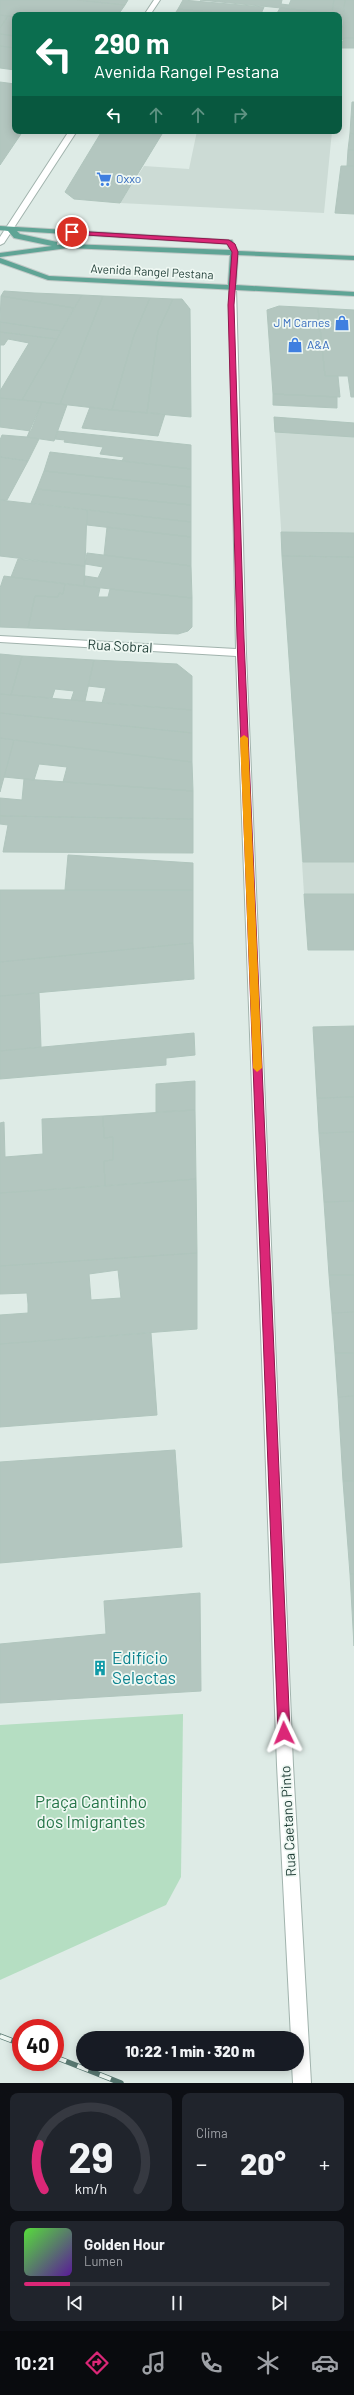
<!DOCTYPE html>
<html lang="pt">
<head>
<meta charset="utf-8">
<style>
	:root { --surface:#171b24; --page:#20242c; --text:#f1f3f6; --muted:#9ea1a6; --line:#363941; --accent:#db2777 }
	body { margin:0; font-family:Barlow,sans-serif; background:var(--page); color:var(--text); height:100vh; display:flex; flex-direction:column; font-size:15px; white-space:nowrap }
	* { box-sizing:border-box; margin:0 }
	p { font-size:13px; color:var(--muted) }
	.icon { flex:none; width:22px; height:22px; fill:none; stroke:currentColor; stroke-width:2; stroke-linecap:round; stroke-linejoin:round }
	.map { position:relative; height:2083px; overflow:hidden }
	.panel { display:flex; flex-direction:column; gap:10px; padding:10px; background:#0d0f14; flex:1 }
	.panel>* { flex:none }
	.guide { position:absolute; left:12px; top:12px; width:330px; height:122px; border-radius:8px; box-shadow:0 2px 10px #0003; background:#0b6e4f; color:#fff; overflow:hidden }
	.speed { position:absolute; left:12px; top:2019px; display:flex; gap:8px; font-size:20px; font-weight:700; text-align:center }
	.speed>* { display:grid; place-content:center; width:52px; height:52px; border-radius:50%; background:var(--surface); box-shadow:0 2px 10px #0003; line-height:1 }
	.speed .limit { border:6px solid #d22; background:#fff; color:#111 }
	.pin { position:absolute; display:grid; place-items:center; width:34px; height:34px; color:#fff; margin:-17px; border:2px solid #fff; border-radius:50%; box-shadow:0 1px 4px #0007 }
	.me { position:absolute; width:44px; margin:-22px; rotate:358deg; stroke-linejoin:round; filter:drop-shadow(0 0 3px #0008) }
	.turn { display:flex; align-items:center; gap:14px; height:84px; padding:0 16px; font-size:18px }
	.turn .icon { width:52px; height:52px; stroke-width:2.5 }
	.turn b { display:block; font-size:28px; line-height:34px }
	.lanes { display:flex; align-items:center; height:38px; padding:0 16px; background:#0003; justify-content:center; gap:20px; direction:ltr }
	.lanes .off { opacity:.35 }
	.big { font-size:30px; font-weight:800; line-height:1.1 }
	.panel .tile { flex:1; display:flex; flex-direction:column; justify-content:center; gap:6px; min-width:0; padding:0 14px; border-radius:8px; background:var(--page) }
	.panel .dial { align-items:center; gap:0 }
	.dial svg { height:104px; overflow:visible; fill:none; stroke:var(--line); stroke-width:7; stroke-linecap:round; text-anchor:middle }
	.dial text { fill:var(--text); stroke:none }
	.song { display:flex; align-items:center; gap:12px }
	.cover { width:48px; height:48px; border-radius:6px; background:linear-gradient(135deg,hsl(110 70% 55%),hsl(270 70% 35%)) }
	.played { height:4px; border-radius:2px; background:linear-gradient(90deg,var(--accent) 15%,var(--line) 15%) }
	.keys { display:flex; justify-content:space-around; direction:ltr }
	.heat { display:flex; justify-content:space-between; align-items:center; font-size:22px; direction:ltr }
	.panel .tiles { flex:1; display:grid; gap:10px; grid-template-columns:1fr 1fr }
	.tile:last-child { grid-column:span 2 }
	.trip { position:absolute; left:76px; top:2031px; width:228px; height:40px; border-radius:20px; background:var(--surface); box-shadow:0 2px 10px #0003; font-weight:800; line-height:40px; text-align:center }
	.dock { display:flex; height:64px; justify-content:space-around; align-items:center; background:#090b0e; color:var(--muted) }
	.dock .icon { width:28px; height:28px }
	.dock .on { color:var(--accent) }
	.dock b { font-size:18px; color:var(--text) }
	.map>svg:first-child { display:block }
	.built { fill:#ccdbd5 }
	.green { fill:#b5dec2 }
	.building { fill:#b3c6bf; stroke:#b0c5bd; fill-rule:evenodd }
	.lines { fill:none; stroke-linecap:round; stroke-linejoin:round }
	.minor-casing { stroke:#a1b3ad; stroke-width:2 }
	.major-casing { stroke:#c0c8c6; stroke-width:2 }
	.minor { fill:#fff; fill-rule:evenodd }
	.major { fill:#5fa495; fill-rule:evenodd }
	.rail-casing { stroke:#587871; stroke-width:5.5 }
	.rail { stroke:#eff8f3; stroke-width:4; stroke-dasharray:12; stroke-linecap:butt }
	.route { fill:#db2777; stroke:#8e194d }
	.slow { fill:#f59e0b }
	.labels { text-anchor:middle; stroke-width:3.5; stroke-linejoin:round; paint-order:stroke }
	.far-shop-label { font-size:12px; fill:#366cbe; stroke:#eff8f3; text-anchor:start }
	.far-street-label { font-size:12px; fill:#1e3c35; stroke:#eff8f3 }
	.street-label { font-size:14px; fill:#1e3c35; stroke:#eff8f3 }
	.near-culture-label { font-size:17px; fill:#0d838f; stroke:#eff8f3; text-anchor:start }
	.near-park-label { font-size:17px; fill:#267548; stroke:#eff8f3 }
</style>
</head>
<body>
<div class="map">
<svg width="354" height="2083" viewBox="0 0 354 2083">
	<rect width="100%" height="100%" fill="#deebe6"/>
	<!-- built -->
	<path class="built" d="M 197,131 L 332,131 L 324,213 L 120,203 L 144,166 L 189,169 Z
		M 274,417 L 354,423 L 354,894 L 304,894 Z"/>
	<!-- green -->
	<path class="green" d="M 183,1714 L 181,1877 L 166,1905 L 0,1980 L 0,1725 Z"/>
	<!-- building -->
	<path class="building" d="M 0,0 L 77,0 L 125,5 L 118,15 L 15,15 L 15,17 L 0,15 Z
		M 77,0 L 128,0 L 125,5 Z
		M 183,0 L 264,7 L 261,14 L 272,15 L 237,15 L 178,9 Z
		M 200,0 L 282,0 L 281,4 L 289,5 L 291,0 L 334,0 L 332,13 Z
		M 334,0 L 345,0 L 342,32 L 339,32 L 339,15 L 331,15 Z
		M 345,0 L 354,0 L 354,38 L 344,38 L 339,43 Z
		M 280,8 L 332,13 L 276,15 Z
		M 178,9 L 237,15 L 174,15 Z
		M 0,15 L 8,16 L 0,28 Z
		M 8,16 L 15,17 L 15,36 L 0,34 L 0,28 Z
		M 0,34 L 15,36 L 15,48 L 0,46 Z
		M 344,38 L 354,38 L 354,48 L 340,48 Z
		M 0,46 L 15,48 L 15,70 L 0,68 Z
		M 0,82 L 15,84 L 15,131 L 23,131 L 0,165 Z
		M 352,102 L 354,102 L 354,117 L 351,117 Z
		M 351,117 L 354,117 L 354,134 L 350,133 Z
		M 102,131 L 162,134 L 120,203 L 74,199 L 65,192 Z
		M 350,133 L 354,134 L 354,150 L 348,150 Z
		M 348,150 L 354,150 L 354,166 L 347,166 Z
		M 341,166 L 354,166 L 354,214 L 335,213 Z
		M 4,291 L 34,293 L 82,295 L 74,308 L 1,296 Z
		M 82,295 L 103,296 L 60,404 L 22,400 Z
		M 1,296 L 74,308 L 61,331 L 0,322 Z
		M 103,296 L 150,298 L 134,335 L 112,410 L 60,404 Z
		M 150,298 L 173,299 L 158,331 L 147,413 L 112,410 L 134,335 Z
		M 173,299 L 182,299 L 190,309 L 191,417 L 147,413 L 158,331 Z
		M 279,306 L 318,308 L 325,376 L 338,376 L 340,397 L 273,394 L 267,310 Z
		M 318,308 L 354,310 L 354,397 L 351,397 L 348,376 L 325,376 Z
		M 0,322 L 61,331 L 57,339 L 0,332 Z
		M 0,332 L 57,339 L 22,400 L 0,398 Z
		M 8,339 L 29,343 L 0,391 L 0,345 L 4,345 Z
		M 273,394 L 337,397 L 337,408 L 273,405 Z
		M 0,398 L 42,402 L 31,431 L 0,427 Z
		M 42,402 L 67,405 L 54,441 L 27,437 Z
		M 90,407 L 112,410 L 165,414 L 158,436 L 82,428 Z
		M 274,417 L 354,423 L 354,437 L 275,432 Z
		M 58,431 L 191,445 L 191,469 L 122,461 L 124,457 L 100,454 L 103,447 L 64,442 L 65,440 L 55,439 Z
		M 2,435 L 27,437 L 39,439 L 28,461 L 0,457 L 0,440 Z
		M 50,452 L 191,469 L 191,487 L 44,471 Z
		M 0,457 L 28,461 L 7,500 L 0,500 Z
		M 44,471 L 191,487 L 191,505 L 37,489 Z
		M 37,489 L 191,505 L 191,522 L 31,503 Z
		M 0,500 L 87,510 L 85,566 L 0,556 Z
		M 87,510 L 191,522 L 191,537 L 87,525 Z
		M 107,527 L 191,537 L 191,566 L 104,555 Z
		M 281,532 L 354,533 L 354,557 L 282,556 Z
		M 87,553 L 191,566 L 192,598 L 84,586 L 85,576 L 98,578 L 103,567 L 85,564 Z
		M 282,556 L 354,557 L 354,862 L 303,862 Z
		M 18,559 L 85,566 L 84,586 L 11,577 Z
		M 4,576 L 65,584 L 63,594 L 59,593 L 58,597 L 35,596 L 28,628 L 0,627 L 0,588 Z
		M 65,584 L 100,588 L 98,597 L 108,597 L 110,589 L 192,598 L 192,627 L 188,631 L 178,634 L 28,628 L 35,596 L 58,597 L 59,593 L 63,594 Z
		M 0,654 L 22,656 L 11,695 L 0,694 Z
		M 22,656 L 94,660 L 85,701 L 71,700 L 74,691 L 55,689 L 52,698 L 11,695 Z
		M 94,660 L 177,664 L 192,676 L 192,710 L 102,703 L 106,688 L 88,686 Z
		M 0,694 L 192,710 L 192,733 L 0,713 Z
		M 0,713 L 192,733 L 192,762 L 0,738 Z
		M 0,738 L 14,740 L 0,792 Z
		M 14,740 L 192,762 L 193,791 L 63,782 L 67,767 L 39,764 L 34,780 L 4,777 Z
		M 24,779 L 193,791 L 193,819 L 0,816 L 0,798 L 22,800 Z
		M 0,816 L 193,819 L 193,853 L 3,852 L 8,825 L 0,824 Z
		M 68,855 L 193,863 L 193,890 L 65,890 Z
		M 0,890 L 193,890 L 193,943 L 0,962 Z
		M 304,894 L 354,894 L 354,950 L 308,950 Z
		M 193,943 L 194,979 L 0,996 L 0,962 Z
		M 39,993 L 41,1047 L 0,1051 L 0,996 Z
		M 354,1026 L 354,1097 L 317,1098 L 313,1027 Z
		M 194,1033 L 195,1055 L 166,1058 L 166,1065 L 0,1079 L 0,1051 Z
		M 195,1081 L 195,1110 L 156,1112 L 156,1084 Z
		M 354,1097 L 354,1132 L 319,1133 L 317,1098 Z
		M 195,1110 L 196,1179 L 105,1186 L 104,1161 L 113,1160 L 113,1137 L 104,1138 L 103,1116 Z
		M 103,1116 L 104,1138 L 113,1137 L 113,1160 L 104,1161 L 105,1186 L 0,1193 L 0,1123 L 4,1122 L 5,1157 L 43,1154 L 42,1119 Z
		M 354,1132 L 354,1201 L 324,1202 L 319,1133 Z
		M 196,1179 L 197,1253 L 0,1266 L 0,1193 Z
		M 354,1201 L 354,1275 L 329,1275 L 324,1202 Z
		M 197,1253 L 197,1329 L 0,1344 L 0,1315 L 28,1313 L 28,1304 L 27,1293 L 0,1294 L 0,1266 ZM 118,1270 L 121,1298 L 91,1300 L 89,1274 Z
		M 329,1275 L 354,1275 L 354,1312 L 332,1313 Z
		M 354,1312 L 354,1353 L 335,1353 L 332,1313 Z
		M 151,1333 L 157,1415 L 0,1427 L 0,1344 Z
		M 335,1353 L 354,1353 L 354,1396 L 338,1397 Z
		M 354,1396 L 354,1481 L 343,1481 L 338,1397 Z
		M 175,1450 L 182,1547 L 0,1563 L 0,1462 Z
		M 343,1481 L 354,1481 L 354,1574 L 350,1574 Z
		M 350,1574 L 354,1574 L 354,1646 Z
		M 200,1593 L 201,1691 L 0,1703 L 0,1644 L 106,1634 L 104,1601 Z"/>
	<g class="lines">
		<!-- minor casing -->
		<g class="minor-casing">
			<path id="minor" d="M 154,0 L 160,0 L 150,15 L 144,15 Z
				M 69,131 L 77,131 L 4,243 L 0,245 L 0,237 Z
				M 229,286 L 236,288 L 246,653 L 293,1765 L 311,2083 L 293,2083 L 292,2064 L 297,2064 L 297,2038 L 291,2038 L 277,1765 L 236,656 L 0,642 L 0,636 L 236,649 Z"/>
		</g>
		<!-- major casing -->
		<g class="major-casing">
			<path id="major" d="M 0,226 L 229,240 L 232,240 L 238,251 L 354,256 L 354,260 L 238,255 L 236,285 L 354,292 L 354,296 L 48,280 L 0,263 L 0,258 L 49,276 L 228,285 L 230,255 L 68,248 L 0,257 L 0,253 L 52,246 L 14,238 L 8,231 L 0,230 ZM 17,231 L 227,244 L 230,250 L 68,244 L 57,245 L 57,242 L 20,234 Z"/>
		</g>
		<!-- minor -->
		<use href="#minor" class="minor"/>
		<!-- major -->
		<use href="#major" class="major"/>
		<!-- rail casing -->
		<g class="rail-casing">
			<path id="rail" d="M 0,2036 L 21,2044
				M 55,2057 L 121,2083"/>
		</g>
		<!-- rail -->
		<use href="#rail" class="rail"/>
	</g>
	<!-- route -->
	<path class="route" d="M 72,231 L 229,240 L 235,244 L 238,252 L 234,305 L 244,638 L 290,1733 L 288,1738 L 284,1739 L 280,1738 L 278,1733 L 237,638 L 228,305 L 232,252 L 227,244 L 70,234 Z"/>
	<!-- slow -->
	<path class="slow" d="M 244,735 L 248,738 L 262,1068 L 257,1072 L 253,1068 L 240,738 Z"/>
	<!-- icons -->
	<defs>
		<g id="supermarket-bare" transform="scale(1.2)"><path d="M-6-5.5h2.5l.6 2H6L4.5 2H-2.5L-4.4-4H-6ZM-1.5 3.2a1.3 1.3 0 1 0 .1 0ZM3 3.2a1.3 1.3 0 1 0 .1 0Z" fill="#3f7fe0" stroke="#eff8f3" stroke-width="2.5" paint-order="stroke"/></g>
		<g id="shop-bare" transform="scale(1.2)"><path d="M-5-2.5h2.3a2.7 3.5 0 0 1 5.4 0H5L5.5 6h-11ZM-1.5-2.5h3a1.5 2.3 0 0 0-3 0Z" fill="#3f7fe0" stroke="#eff8f3" stroke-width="2.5" paint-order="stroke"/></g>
		<g id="building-bare" transform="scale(1.2)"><path d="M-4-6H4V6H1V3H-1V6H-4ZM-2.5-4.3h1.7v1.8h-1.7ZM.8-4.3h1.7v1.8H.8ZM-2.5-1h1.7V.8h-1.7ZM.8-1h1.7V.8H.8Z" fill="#0f9aa8" stroke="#eff8f3" stroke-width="2.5" paint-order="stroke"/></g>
	</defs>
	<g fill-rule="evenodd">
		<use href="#supermarket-bare" x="104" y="179"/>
		<use href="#shop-bare" x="342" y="323"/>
		<use href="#shop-bare" x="295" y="345"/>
		<use href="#building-bare" x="100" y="1668"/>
	</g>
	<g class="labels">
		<!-- far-shop labels -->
		<g class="far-shop-label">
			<text x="116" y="183">Oxxo</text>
			<text x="330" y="327" text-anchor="end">J M Carnes</text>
			<text x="307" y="349">A&amp;A</text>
		</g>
		<!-- far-street labels -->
		<g class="far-street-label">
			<text transform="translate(152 272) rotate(3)" y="4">Avenida Rangel Pestana</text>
		</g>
		<!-- street labels -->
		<g class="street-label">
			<text transform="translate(120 646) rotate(3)" y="5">Rua Sobral</text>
			<text transform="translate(288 1821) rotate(-93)" y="5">Rua Caetano Pinto</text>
		</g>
		<!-- near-culture labels -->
		<g class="near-culture-label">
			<text x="112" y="1664">Edifício<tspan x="112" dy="20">Selectas</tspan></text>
		</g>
		<!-- near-park labels -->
		<g class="near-park-label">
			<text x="91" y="1808">Praça Cantinho<tspan x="91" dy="20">dos Imigrantes</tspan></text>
		</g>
	</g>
</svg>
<div class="speed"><div class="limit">40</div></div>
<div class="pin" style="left:72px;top:232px;background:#d93025"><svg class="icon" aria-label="arrive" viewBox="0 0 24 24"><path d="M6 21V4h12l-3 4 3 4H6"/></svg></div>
<svg class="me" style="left:284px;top:1733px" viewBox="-20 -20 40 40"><path d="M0-17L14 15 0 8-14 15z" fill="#db2777" stroke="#fff" stroke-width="4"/></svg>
<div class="trip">10:22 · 1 min · 320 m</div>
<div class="guide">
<div class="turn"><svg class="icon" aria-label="left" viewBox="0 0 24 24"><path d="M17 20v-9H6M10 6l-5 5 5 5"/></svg><div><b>290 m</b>Avenida Rangel Pestana</div></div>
<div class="lanes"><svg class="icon" aria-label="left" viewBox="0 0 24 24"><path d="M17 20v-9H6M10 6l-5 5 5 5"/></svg><svg class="icon off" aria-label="ahead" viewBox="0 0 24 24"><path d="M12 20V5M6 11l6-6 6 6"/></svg><svg class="icon off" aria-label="ahead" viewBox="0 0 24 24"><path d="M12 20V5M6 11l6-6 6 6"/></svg><svg class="icon off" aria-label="right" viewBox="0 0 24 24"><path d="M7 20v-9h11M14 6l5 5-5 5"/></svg></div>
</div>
</div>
<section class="panel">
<div class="tiles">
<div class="tile dial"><svg viewBox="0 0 100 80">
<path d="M14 69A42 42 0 1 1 86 69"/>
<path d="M14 69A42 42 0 0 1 10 34" stroke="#db2777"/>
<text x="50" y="56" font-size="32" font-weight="700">29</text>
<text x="50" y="72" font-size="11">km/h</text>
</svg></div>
<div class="tile"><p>Clima</p>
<div class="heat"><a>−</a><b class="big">20°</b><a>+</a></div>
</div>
<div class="tile">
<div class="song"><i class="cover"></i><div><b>Golden Hour</b><p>Lumen</p></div></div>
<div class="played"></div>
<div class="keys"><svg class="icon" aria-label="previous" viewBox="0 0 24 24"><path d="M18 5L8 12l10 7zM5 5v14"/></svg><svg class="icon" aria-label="pause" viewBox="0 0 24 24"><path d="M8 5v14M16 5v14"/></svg><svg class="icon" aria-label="next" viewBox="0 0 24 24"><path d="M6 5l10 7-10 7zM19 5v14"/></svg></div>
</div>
</div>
</section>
<nav class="dock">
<b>10:21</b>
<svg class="icon on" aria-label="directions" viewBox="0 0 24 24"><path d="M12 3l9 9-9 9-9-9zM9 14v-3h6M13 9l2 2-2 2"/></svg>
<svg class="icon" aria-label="music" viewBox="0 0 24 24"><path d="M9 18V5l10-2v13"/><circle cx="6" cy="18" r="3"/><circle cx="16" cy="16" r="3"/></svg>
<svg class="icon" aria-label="phone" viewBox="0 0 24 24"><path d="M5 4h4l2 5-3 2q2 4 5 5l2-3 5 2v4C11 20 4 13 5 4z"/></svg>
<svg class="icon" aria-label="climate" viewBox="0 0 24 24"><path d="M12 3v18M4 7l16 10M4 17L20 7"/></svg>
<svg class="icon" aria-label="car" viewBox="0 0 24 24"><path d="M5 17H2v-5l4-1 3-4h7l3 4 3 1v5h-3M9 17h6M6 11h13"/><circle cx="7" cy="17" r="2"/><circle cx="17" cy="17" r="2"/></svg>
</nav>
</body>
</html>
